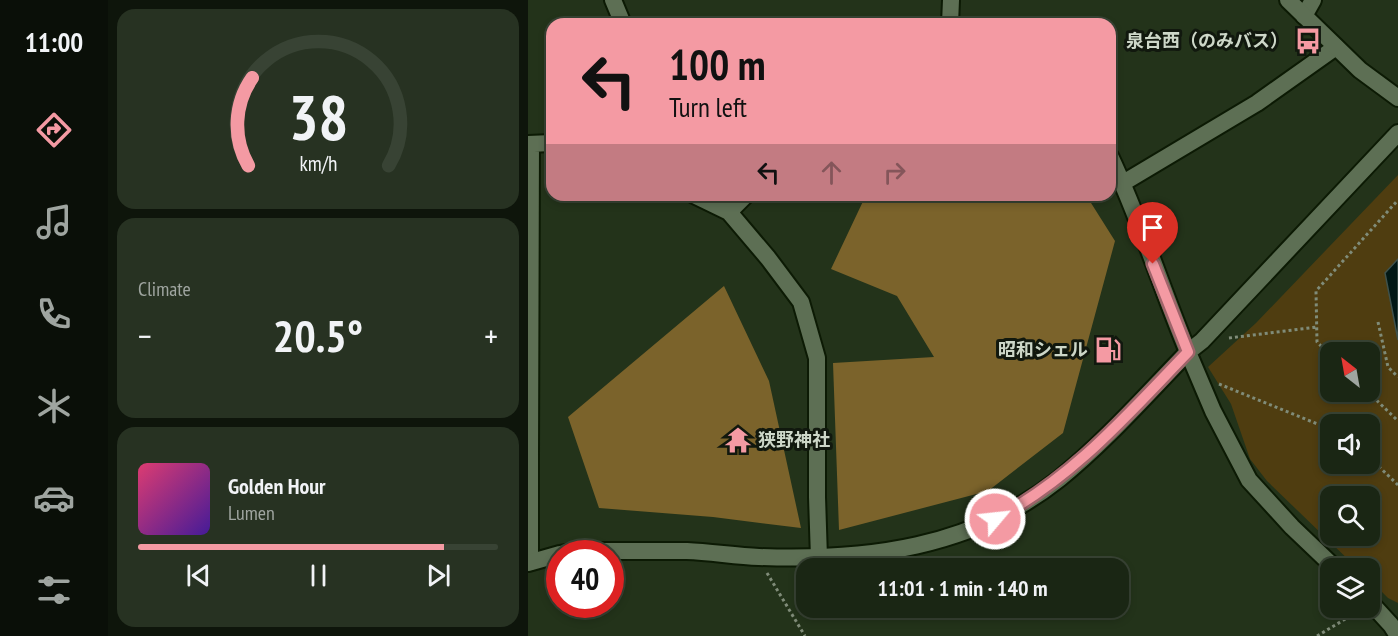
<!DOCTYPE html>
<html lang="en">
<head>
<meta charset="utf-8">
<style>
	:root { --surface:#1a2614; --page:#273222; --text:#f1f3f6; --muted:#9fa5a0; --line:#384334; --accent:#f49aa3 }
	body { margin:0; font-family:"PT Sans Narrow","Noto Sans JP",sans-serif; background:var(--page); color:var(--text); height:100vh; display:flex; flex-direction:column; font-size:22px; white-space:nowrap }
	* { box-sizing:border-box; margin:0 }
	p { font-size:20px; color:var(--muted) }
	.icon { flex:none; width:33px; height:33px; fill:none; stroke:currentColor; stroke-width:2; stroke-linecap:round; stroke-linejoin:round }
	.map { position:relative; flex:1; overflow:hidden }
	.panel { display:flex; flex-direction:column; gap:9px; padding:9px; background:#0e150b; width:420px }
	.panel>* { flex:none }
	.top-card { position:absolute; left:18px; top:18px; width:570px; height:183px; border-radius:18px; box-shadow:0 3px 9px #0003,0 0 0 2px var(--line); background:#f49aa3; color:#111; overflow:hidden }
	.needle { width:39px; rotate:329deg }
	.buttons { position:absolute; left:792px; top:342px; display:grid; gap:12px }
	.buttons a { display:grid; place-items:center; width:60px; height:60px; border-radius:12px; background:var(--surface); box-shadow:0 3px 9px #0003,0 0 0 2px var(--line); font-size:30px }
	.speed { position:absolute; left:18px; top:540px; display:flex; gap:12px; font-size:30px; font-weight:700; text-align:center }
	.speed>* { display:grid; place-content:center; width:78px; height:78px; border-radius:50%; background:var(--surface); box-shadow:0 3px 9px #0003,0 0 0 2px var(--line); line-height:1 }
	.speed .limit { border:9px solid #d22; background:#fff; color:#111 }
	.pin { position:absolute; display:grid; place-items:center; width:51px; height:51px; color:#fff; margin:-62px -26px; border-radius:50% 50% 50% 0; rotate:-45deg; box-shadow:0 0 6px #0007 }
	.pin .icon { rotate:45deg }
	.me { position:absolute; width:66px; margin:-33px; rotate:62deg; stroke-linejoin:round; filter:drop-shadow(0 0 4px #0008) }
	.turn { display:flex; align-items:center; gap:21px; height:126px; padding:0 24px; font-size:27px }
	.turn .icon { width:78px; height:78px; stroke-width:2.5 }
	.turn b { display:block; font-size:42px; line-height:51px }
	.lanes { display:flex; align-items:center; height:57px; padding:0 24px; background:#0003; justify-content:center; gap:30px; direction:ltr }
	.lanes .off { opacity:.35 }
	.big { font-size:45px; font-weight:600; line-height:1.1 }
	.panel .tile { flex:1; display:flex; flex-direction:column; justify-content:center; gap:9px; min-width:0; padding:0 21px; border-radius:18px; background:var(--page) }
	.panel .dial { align-items:center; gap:0 }
	.dial svg { height:156px; overflow:visible; fill:none; stroke:var(--line); stroke-width:7; stroke-linecap:round; text-anchor:middle }
	.dial text { fill:var(--text); stroke:none }
	.song { display:flex; align-items:center; gap:18px }
	.cover { width:72px; height:72px; border-radius:9px; background:linear-gradient(135deg,hsl(340 70% 55%),hsl(260 70% 35%)) }
	.played { height:6px; border-radius:3px; background:linear-gradient(90deg,var(--accent) 85%,var(--line) 85%) }
	.keys { display:flex; justify-content:space-around; direction:ltr }
	.heat { display:flex; justify-content:space-between; align-items:center; font-size:33px; direction:ltr }
	.trip { position:absolute; left:268px; top:558px; width:333px; height:60px; border-radius:18px; background:var(--surface); box-shadow:0 3px 9px #0003,0 0 0 2px var(--line); font-weight:600; line-height:60px; text-align:center }
	main { display:flex; flex:1; min-height:0 }
	.menu { display:flex; flex-direction:column; width:108px; justify-content:space-around; align-items:center; background:#0a0f08; color:var(--muted) }
	.menu .icon { width:42px; height:42px }
	.menu .selected { color:var(--accent) }
	.menu b { font-size:27px; color:var(--text) }
	.map>svg:first-child { display:block }
	.green { fill:#4f3d10; fill-rule:evenodd }
	.forest { fill:#7b632b }
	.water { fill:#011815; stroke:#3e514b; stroke-width:1.5 }
	.lines { fill:none; stroke-linecap:round; stroke-linejoin:round }
	.minor-casing { stroke:#0c1a04; stroke-width:20 }
	.tertiary-casing { stroke:#0c1a04; stroke-width:20 }
	.path { stroke:#808c79; stroke-width:3; stroke-dasharray:3 3; stroke-linecap:butt }
	.minor { stroke:#5d6f54; stroke-width:16 }
	.tertiary { stroke:#5d6f54; stroke-width:16 }
	.route-casing { stroke:#9f646a; stroke-width:15 }
	.route { stroke:#f49aa3; stroke-width:10 }
	.labels { text-anchor:middle; stroke-width:6; stroke-linejoin:round; paint-order:stroke }
	.poi-label { font-size:18px; font-weight:bold; fill:#cdd7c8; stroke:#11180e; text-anchor:end }
</style>
</head>
<body>
<main>
<nav class="menu">
<b>11:00</b>
<svg class="icon selected" aria-label="directions" viewBox="0 0 24 24"><path d="M12 3l9 9-9 9-9-9zM9 14v-3h6M13 9l2 2-2 2"/></svg>
<svg class="icon" aria-label="music" viewBox="0 0 24 24"><path d="M9 18V5l10-2v13"/><circle cx="6" cy="18" r="3"/><circle cx="16" cy="16" r="3"/></svg>
<svg class="icon" aria-label="phone" viewBox="0 0 24 24"><path d="M5 4h4l2 5-3 2q2 4 5 5l2-3 5 2v4C11 20 4 13 5 4z"/></svg>
<svg class="icon" aria-label="climate" viewBox="0 0 24 24"><path d="M12 3v18M4 7l16 10M4 17L20 7"/></svg>
<svg class="icon" aria-label="car" viewBox="0 0 24 24"><path d="M5 17H2v-5l4-1 3-4h7l3 4 3 1v5h-3M9 17h6M6 11h13"/><circle cx="7" cy="17" r="2"/><circle cx="17" cy="17" r="2"/></svg>
<svg class="icon" aria-label="filters" viewBox="0 0 24 24"><path d="M4 7h16M4 17h16"/><circle cx="9" cy="7" r="2"/><circle cx="15" cy="17" r="2"/></svg>
</nav>
<section class="panel">
<div class="tile dial"><svg viewBox="0 0 100 80">
<path d="M14 69A42 42 0 1 1 86 69"/>
<path d="M14 69A42 42 0 0 1 16 24" stroke="#f49aa3"/>
<text x="50" y="56" font-size="32" font-weight="700">38</text>
<text x="50" y="72" font-size="11">km/h</text>
</svg></div>
<div class="tile"><p>Climate</p>
<div class="heat"><a>−</a><b class="big">20.5°</b><a>+</a></div>
</div>
<div class="tile">
<div class="song"><i class="cover"></i><div><b>Golden Hour</b><p>Lumen</p></div></div>
<div class="played"></div>
<div class="keys"><svg class="icon" aria-label="previous" viewBox="0 0 24 24"><path d="M18 5L8 12l10 7zM5 5v14"/></svg><svg class="icon" aria-label="pause" viewBox="0 0 24 24"><path d="M8 5v14M16 5v14"/></svg><svg class="icon" aria-label="next" viewBox="0 0 24 24"><path d="M6 5l10 7-10 7zM19 5v14"/></svg></div>
</div>
</section>
<div class="map">
<svg width="870" height="636" viewBox="0 0 870 636">
	<rect width="100%" height="100%" fill="#23331a"/>
	<!-- green -->
	<path class="green" d="M 870,175 L 870,603 L 860,598 L 842,580 L 842,568 L 829,568 L 739,481 L 722,459 L 703,404 L 680,367 L 728,323 ZM 802,352 L 842,352 L 842,392 L 802,392 ZM 802,424 L 842,424 L 842,464 L 802,464 ZM 802,496 L 842,496 L 842,536 L 802,536 Z"/>
	<!-- forest -->
	<path class="forest" d="M 338,195 L 558,195 L 587,241 L 535,433 L 460,491 L 311,530 L 305,363 L 406,357 L 369,296 L 303,269 Z
		M 196,286 L 241,381 L 273,528 L 185,517 L 71,508 L 40,417 Z"/>
	<!-- water -->
	<path class="water" d="M 870,259 L 870,340 L 857,273 Z"/>
	<g class="lines">
		<!-- minor casing -->
		<g class="minor-casing">
			<path id="minor" d="M 85,0 L 95,24
				M 776,16 L 785,0
				M 422,24 L 423,0
				M 0,144 L 24,143
				M 582,156 C 612,219 633,287 660,352
				M 595,183 L 729,103 L 808,47
				M 166,195 L 201,212 L 240,258 L 273,302 L 289,358 L 289,497 L 291,558
				M 201,212 L 218,195
				M 0,456 L 2,456 L 2,562
				M 2,456 L 3,144"/>
		</g>
		<!-- tertiary casing -->
		<g class="tertiary-casing">
			<path id="tertiary" d="M 760,0 L 832,70 L 870,98
				M 660,352 L 685,411 L 721,480 L 764,527 L 807,568
				M 32,554 C 51,550 71,551 91,551 C 113,551 136,551 159,551 C 183,552 207,556 231,557 C 339,561 444,548 531,479 C 578,441 618,395 660,352 L 674,341 L 870,133
				M 0,563 L 32,554
				M 842,602 L 863,625 L 870,636"/>
		</g>
		<!-- path -->
		<path class="path" d="M 850,322 L 860,367 L 870,377
			M 701,338 L 789,327
			M 802,355 L 789,342 L 788,291 L 870,200
			M 691,384 L 792,425 L 802,436
			M 840,392 L 870,421
			M 842,458 L 870,485
			M 239,573 L 277,636
			M 789,636 L 829,612"/>
		<!-- minor -->
		<use href="#minor" class="minor"/>
		<!-- tertiary -->
		<use href="#tertiary" class="tertiary"/>
	</g>
	<g class="lines">
		<!-- route casing -->
		<g class="route-casing">
			<path id="route" d="M 467,519 C 546,477 599,415 660,352 L 625,264"/>
		</g>
		<!-- route -->
		<use href="#route" class="route"/>
	</g>
	<!-- icons -->
	<defs>
		<g id="bus-bare" transform="scale(2.07)"><path d="M-5-6H5V4H4V6H2V4H-2V6H-4V4H-5ZM-3.5-4V0h7V-4ZM-3.5 1.2v1.5H-2V1.2ZM2 1.2v1.5H3.5V1.2Z" fill="#f49aa3" stroke="#11180e" stroke-width="2.5" paint-order="stroke"/></g>
		<g id="fuel-bare" transform="scale(2.07)"><path d="M-5.5-6h7V0h2V4h1.3V-2.5L3-4.5l.8-.8L6-3V5H2.5V1h-1V6h-7ZM-4.2-4.7v3.2H.2V-4.7Z" fill="#f49aa3" stroke="#11180e" stroke-width="2.5" paint-order="stroke"/></g>
		<g id="temple-bare" transform="scale(2.07)"><path d="M0-6L5-2H3V0L6.5 2.5H4V6H1.5V3h-3V6H-4V2.5H-6.5L-3 0V-2H-5Z" fill="#f49aa3" stroke="#11180e" stroke-width="2.5" paint-order="stroke"/></g>
	</defs>
	<g fill-rule="evenodd">
		<use href="#bus-bare" x="780" y="41"/>
		<use href="#fuel-bare" x="580" y="350"/>
		<use href="#temple-bare" x="210" y="440"/>
	</g>
	<g class="labels">
		<!-- poi labels -->
		<g class="poi-label">
			<text x="760" y="47">泉台西（のみバス）</text>
			<text x="560" y="356">昭和シェル</text>
			<text x="230" y="446" text-anchor="start">狭野神社</text>
		</g>
	</g>
</svg>
<div class="buttons">
<a><svg class="needle" viewBox="-14 -14 28 28"><path d="M0-13l5 13h-10z" fill="#e53935"/><path d="M0 13l5-13h-10z" fill="#9fa5a0"/></svg></a>
<a><svg class="icon" aria-label="sound" viewBox="0 0 24 24"><path d="M4 9h4l5-4v14l-5-4H4zM17 9q2 3 0 6"/></svg></a>
<a><svg class="icon" aria-label="search" viewBox="0 0 24 24"><circle cx="10" cy="10" r="6"/><path d="M15 15l6 6"/></svg></a>
<a><svg class="icon" aria-label="layers" viewBox="0 0 24 24"><path d="M12 4l9 5-9 5-9-5zM3 14l9 5 9-5"/></svg></a>
</div>
<div class="speed"><div class="limit">40</div></div>
<div class="pin" style="left:625px;top:264px;background:#d93025"><svg class="icon" aria-label="arrive" viewBox="0 0 24 24"><path d="M6 21V4h12l-3 4 3 4H6"/></svg></div>
<svg class="me" style="left:467px;top:519px" viewBox="-20 -20 40 40"><circle r="17" fill="#f49aa3" stroke="#fff" stroke-width="3"/><path d="M0-11L8 9 0 5-8 9z" fill="#fff"/></svg>
<div class="trip">11:01 · 1 min · 140 m</div>
<div class="top-card">
<div class="turn"><svg class="icon" aria-label="left" viewBox="0 0 24 24"><path d="M17 20v-9H6M10 6l-5 5 5 5"/></svg><div><b>100 m</b>Turn left</div></div>
<div class="lanes"><svg class="icon" aria-label="left" viewBox="0 0 24 24"><path d="M17 20v-9H6M10 6l-5 5 5 5"/></svg><svg class="icon off" aria-label="ahead" viewBox="0 0 24 24"><path d="M12 20V5M6 11l6-6 6 6"/></svg><svg class="icon off" aria-label="right" viewBox="0 0 24 24"><path d="M7 20v-9h11M14 6l5 5-5 5"/></svg></div>
</div>
</div>
</main>
</body>
</html>
